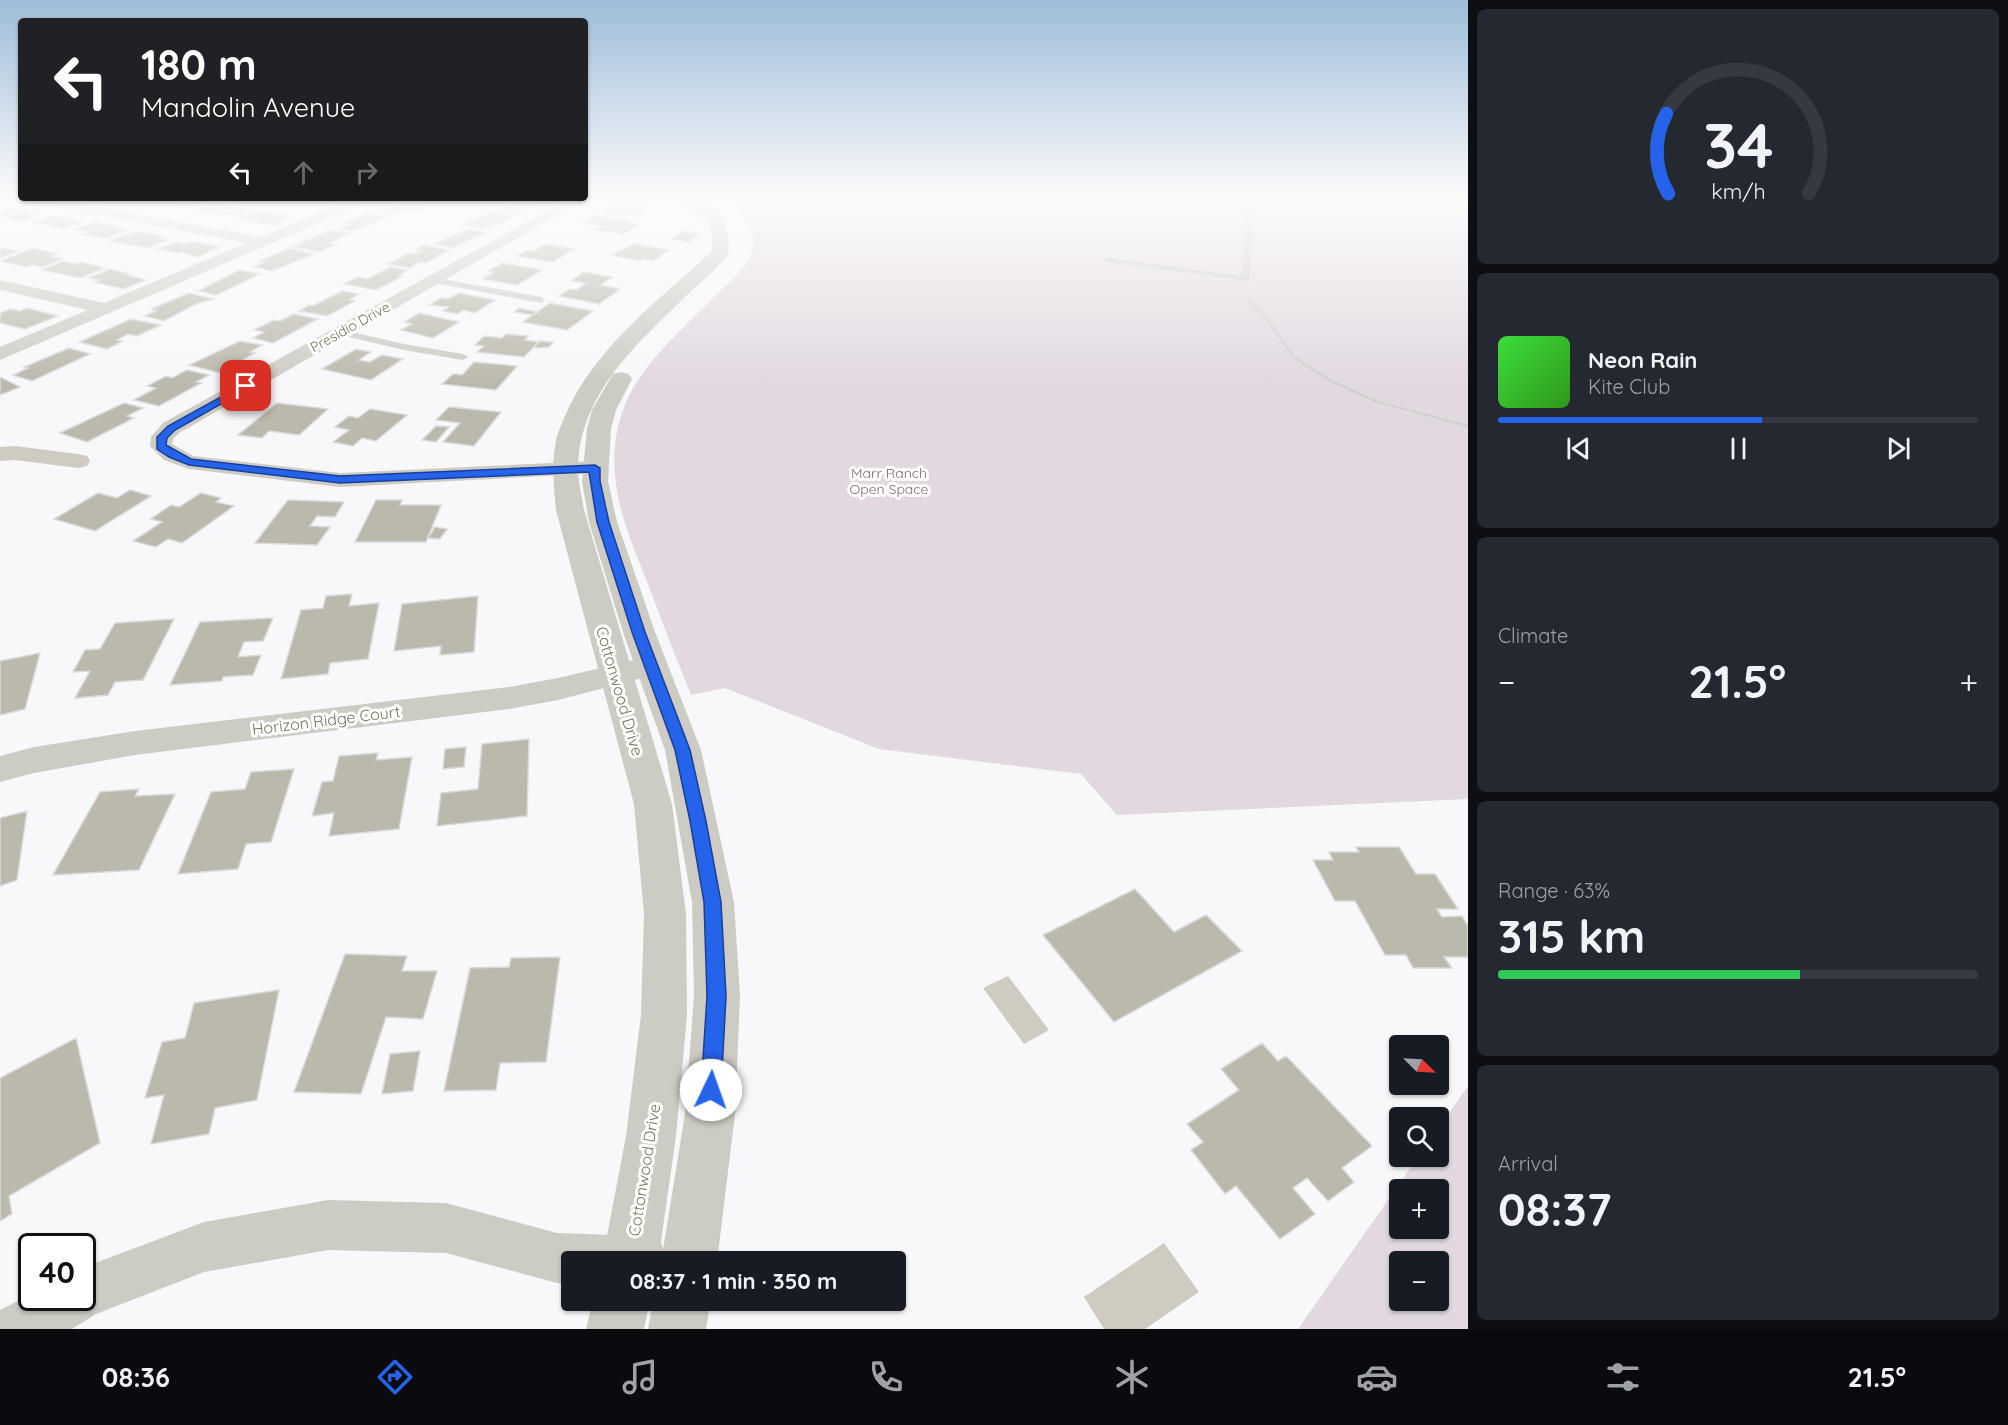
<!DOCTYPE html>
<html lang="en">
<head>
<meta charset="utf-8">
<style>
	:root { --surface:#171b24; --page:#242831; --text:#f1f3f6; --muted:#9ea1a6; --line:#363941; --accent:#2563eb }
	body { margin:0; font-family:Quicksand,sans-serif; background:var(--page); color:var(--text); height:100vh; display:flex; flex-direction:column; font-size:22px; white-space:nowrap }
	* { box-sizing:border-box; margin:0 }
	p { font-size:20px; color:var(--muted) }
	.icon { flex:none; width:33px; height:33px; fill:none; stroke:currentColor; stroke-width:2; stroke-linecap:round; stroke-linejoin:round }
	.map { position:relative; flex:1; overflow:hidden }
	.details { display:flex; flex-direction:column; gap:9px; padding:9px; background:#0d0f14; width:540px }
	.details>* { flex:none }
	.hud { position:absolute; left:18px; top:18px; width:570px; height:183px; border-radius:6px; box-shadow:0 2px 4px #0004; background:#202124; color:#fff; overflow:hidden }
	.needle { width:39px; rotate:114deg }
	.controls { position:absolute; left:1389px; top:1035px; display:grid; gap:12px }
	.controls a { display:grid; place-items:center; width:60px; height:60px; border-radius:6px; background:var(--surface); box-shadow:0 2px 4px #0004; font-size:30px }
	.speed { position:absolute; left:18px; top:1233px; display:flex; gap:12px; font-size:30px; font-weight:700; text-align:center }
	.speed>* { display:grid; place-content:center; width:78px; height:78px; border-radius:50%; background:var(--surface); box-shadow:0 2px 4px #0004; line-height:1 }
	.speed .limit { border:3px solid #111; border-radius:9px; background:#fff; color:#111 }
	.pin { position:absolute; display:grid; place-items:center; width:51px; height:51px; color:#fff; margin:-26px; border-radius:12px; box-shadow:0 3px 9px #0006 }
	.me { position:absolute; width:66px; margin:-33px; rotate:3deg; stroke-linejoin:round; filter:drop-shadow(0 0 4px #0008) }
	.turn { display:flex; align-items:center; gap:21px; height:126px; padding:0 24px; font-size:27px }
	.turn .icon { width:78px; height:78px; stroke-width:2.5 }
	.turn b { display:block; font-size:42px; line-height:51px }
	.lanes { display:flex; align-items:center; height:57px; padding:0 24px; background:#0003; justify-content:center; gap:30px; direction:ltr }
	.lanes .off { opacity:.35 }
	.big { font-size:45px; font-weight:700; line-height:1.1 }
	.details .tile { flex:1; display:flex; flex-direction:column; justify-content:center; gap:9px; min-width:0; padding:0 21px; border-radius:9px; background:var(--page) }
	.details .dial { align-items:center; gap:0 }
	.dial svg { height:156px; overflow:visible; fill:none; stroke:var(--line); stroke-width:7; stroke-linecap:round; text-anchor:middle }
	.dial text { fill:var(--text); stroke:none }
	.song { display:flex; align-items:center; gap:18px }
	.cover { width:72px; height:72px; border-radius:9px; background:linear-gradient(135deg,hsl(120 70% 55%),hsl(110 70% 35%)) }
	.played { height:6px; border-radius:3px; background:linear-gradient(90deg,var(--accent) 55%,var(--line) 55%) }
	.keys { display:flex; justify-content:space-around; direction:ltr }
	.heat { display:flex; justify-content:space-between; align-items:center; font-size:33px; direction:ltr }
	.charge { height:9px; border-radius:4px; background:linear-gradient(90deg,#34c759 63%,var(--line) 0) }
	.trip { position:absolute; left:561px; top:1251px; width:345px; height:60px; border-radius:6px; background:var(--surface); box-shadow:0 2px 4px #0004; font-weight:700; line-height:60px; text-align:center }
	.tabs { display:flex; height:96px; justify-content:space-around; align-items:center; background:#090b0e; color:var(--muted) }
	.tabs .icon { width:42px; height:42px }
	.tabs .selected { color:var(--accent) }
	.tabs b { font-size:27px; color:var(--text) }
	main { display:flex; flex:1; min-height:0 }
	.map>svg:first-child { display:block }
	.green { fill:#e2d8e0; fill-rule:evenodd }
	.water { fill:#d0cbc0 }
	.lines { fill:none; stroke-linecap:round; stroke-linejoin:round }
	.canal { fill:#d0cbc0; fill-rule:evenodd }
	.building { fill:#bbb9ab; stroke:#dad9db; stroke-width:1.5 }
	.path { stroke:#c2c2bc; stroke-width:2; stroke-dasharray:1.5 1.5; stroke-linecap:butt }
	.service { fill:#cdccc4; fill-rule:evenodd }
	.minor { fill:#cdccc4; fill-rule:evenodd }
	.tertiary { fill:#cdccc4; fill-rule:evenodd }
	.route { fill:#2563eb; stroke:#184099; stroke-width:1.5 }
	.labels { text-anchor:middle; stroke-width:6; stroke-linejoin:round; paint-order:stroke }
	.far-street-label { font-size:14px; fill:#77745a; stroke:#fff }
	.far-park-label { font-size:14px; fill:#80667a; stroke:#fff }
	.street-label { font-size:16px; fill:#77745a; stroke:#fff }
</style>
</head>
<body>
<main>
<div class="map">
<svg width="1468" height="1329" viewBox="0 0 1468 1329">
	<rect width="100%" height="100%" fill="#f8f7f9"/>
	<!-- green -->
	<path class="green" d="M 722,198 L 1468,198 L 1468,799 L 1117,815 L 1081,774 L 879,749 L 725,688 L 691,695 C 677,660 663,625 650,589 C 627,531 600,474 623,410 C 640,364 683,329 717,294 C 728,283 743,271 750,257 C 761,235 742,207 722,198 Z
		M 1468,1086 L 1468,1329 L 1298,1329 L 1418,1157 L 1438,1156 L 1439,1128 ZM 1400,1190 L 1438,1190 L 1438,1228 L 1400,1228 ZM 1400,1262 L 1438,1262 L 1438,1300 L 1400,1300 Z"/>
	<!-- water -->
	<path class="water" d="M 1008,976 L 1049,1030 L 1024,1044 L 983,988 Z
		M 1164,1243 L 1199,1292 L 1145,1329 L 1104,1329 L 1084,1297 Z"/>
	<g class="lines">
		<!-- canal -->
		<path class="canal" d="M 15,446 L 78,454 L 87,456 L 90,461 L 87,466 L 78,468 L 15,460 L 0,461 L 0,447 Z"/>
	</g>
	<!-- building -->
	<path class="building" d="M 160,198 L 195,198 L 191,200 L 201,201 L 184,208 L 149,202 Z
		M 408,198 L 428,199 L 413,206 L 426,208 L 419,212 L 406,210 L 398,213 L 384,211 Z
		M 519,198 L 544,198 L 548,199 L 519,212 L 499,209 Z
		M 217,200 L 227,202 L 222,204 L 254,210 L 238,216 L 192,210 Z
		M 615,200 L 640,204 L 652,205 L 632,217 L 602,212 L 612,206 L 606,205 Z
		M 14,207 L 37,212 L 31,214 L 40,215 L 20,222 L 0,216 L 0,211 Z
		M 258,211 L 289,215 L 285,217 L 292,218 L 274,225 L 238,219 Z
		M 492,211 L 517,214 L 497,225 L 492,224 L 484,229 L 464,225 Z
		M 367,213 L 388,216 L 354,231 L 338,229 L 348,224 L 343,223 Z
		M 54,215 L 78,220 L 74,221 L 83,222 L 64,229 L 31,222 Z
		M 594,215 L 633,221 L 630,222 L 639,224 L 624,234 L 593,230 L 600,225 L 583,222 Z
		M 95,222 L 122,227 L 118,229 L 127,231 L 107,238 L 81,235 L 89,232 L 74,229 Z
		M 467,229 L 486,232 L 452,248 L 434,244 Z
		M 330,230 L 351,233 L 330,243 L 336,244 L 320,252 L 292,247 Z
		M 136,231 L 163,236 L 158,238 L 169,240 L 147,248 L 109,241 Z
		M 682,231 L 699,234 L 689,242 L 672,239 Z
		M 192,241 L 220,247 L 197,257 L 182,252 L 178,253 L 157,249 L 176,242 L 186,244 Z
		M 545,244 L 574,249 L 553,262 L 517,256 L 527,250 L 534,251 Z
		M 634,244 L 669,250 L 653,261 L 643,259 L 640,261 L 610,255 Z
		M 423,245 L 450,250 L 426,263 L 420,262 L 410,268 L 388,264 L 409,253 L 415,254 L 421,251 L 415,250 Z
		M 0,248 L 9,249 L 19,251 L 0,258 Z
		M 34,248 L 58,254 L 51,256 L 63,259 L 42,267 L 32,265 L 27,267 L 0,261 Z
		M 289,248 L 314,254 L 272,271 L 254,267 L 265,262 L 259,261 Z
		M 63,261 L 76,264 L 82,262 L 105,268 L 81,278 L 42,270 Z
		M 502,263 L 542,270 L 517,285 L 483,279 L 494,272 L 488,271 Z
		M 390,267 L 408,270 L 399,275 L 403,276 L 376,290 L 344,284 L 358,277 L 368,279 Z
		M 110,269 L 131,274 L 127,275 L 146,280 L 123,289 L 94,282 L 99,280 L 88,278 Z
		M 239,270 L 260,274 L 216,295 L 198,291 Z
		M 584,272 L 612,277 L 601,285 L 620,289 L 599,304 L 559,296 L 570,289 L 576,290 L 586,283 L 571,281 Z
		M 342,291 L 359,294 L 349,300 L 355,301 L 327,316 L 299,311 L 309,305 L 313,306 Z
		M 189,293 L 213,299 L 196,304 L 164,321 L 144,316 L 156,311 L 151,309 Z
		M 459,293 L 495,300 L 475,313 L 463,310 L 457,314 L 443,311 L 449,307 L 429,305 L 441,298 L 448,299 Z
		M 550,303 L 593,311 L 567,330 L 523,322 Z
		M 27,308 L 58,316 L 25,329 L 0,323 L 0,313 L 10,309 L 20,311 Z
		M 519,308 L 538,312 L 533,315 L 514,312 Z
		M 419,313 L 459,322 L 433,338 L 401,330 L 412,324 L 404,322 Z
		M 294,314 L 318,319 L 273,343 L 253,338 L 264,332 L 254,330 L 274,320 L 280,321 Z
		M 131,319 L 161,325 L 137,336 L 128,334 L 117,340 L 123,341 L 107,349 L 79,342 Z
		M 506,334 L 528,336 L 525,340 L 539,342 L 524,357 L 477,352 L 484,346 L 475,345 L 484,336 L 502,338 Z
		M 240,341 L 262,345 L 250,352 L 255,353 L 220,373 L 189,365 Z
		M 539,341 L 553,342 L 549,347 L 533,348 Z
		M 69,348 L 90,354 L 32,381 L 13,375 L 28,368 L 24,367 Z
		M 356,349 L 371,352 L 359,360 L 370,362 L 382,355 L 403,359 L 371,380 L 322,369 Z
		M 474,362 L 517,366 L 496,390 L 442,384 L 453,374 L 462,375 Z
		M 187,370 L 209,375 L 196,382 L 201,383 L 159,406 L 134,400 L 156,388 L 147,386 L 166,376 L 172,378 Z
		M 0,377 L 20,387 L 0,395 Z
		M 124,403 L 143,408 L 127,416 L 134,418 L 87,442 L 60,433 Z
		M 277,403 L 328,409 L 299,435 L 269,431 L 262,438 L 238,435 Z
		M 449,407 L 501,412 L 474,446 L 443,442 L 460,423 L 436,420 Z
		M 370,409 L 407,415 L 376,441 L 362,438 L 353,446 L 333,442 L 349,430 L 335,427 L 349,416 L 358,418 Z
		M 436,426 L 449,427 L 436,442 L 422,440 Z
		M 130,490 L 151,496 L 95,531 L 54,519 L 98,493 L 117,498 Z
		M 201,493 L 221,498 L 216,502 L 234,506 L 182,543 L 168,539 L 156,547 L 133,541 L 162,522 L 151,519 L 171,505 L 179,507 Z
		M 288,500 L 344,502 L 335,517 L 317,516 L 310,526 L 330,527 L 317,545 L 255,543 Z
		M 376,500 L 402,500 L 400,505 L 441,505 L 426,542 L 355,542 Z
		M 435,527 L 447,529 L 440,539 L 428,538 Z
		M 352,594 L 349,606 L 379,603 L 368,659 L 330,663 L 328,674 L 281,679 L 301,610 L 323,608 L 326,596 Z
		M 478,596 L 474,652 L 440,655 L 441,646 L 394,651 L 402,604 Z
		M 273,618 L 263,641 L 244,642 L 238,657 L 261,655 L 253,675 L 223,677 L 222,681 L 170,685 L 200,622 Z
		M 174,619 L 143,680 L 115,682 L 108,695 L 75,698 L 90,671 L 73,672 L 85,650 L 100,649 L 115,623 Z
		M 40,653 L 25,709 L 0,715 L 0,661 Z
		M 529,739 L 527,816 L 437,826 L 441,793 L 478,789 L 482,744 Z
		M 466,747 L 464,767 L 443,769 L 445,749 Z
		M 378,753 L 376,760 L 412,757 L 399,829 L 329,836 L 334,813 L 312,816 L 322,782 L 333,781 L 339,756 Z
		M 294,769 L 271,842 L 246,844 L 238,869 L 178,874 L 211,792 L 245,789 L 251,772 Z
		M 139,789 L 135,796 L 175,794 L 139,870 L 53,875 L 100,792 Z
		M 27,811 L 17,880 L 0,886 L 0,818 Z
		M 1356,847 L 1399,847 L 1416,874 L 1435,874 L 1458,909 L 1437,909 L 1442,917 L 1462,916 L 1468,926 L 1468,957 L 1444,957 L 1452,968 L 1413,968 L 1406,955 L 1385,955 L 1355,901 L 1335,901 L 1313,860 L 1333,860 L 1329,852 L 1359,852 Z
		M 1135,889 L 1174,932 L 1206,915 L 1242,951 L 1114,1022 L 1043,935 Z
		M 345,954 L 407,956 L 402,971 L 437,971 L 423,1019 L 386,1017 L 361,1094 L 294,1092 Z
		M 560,957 L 546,1062 L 500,1063 L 496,1090 L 444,1091 L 470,968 L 509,967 L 511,958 Z
		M 279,990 L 257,1100 L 215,1108 L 209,1134 L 151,1144 L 164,1095 L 145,1098 L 162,1042 L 185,1038 L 194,1003 Z
		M 76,1038 L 100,1143 L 9,1196 L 12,1214 L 0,1221 L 0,1078 Z
		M 1262,1043 L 1278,1061 L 1286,1056 L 1372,1146 L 1342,1168 L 1354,1182 L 1328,1201 L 1307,1178 L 1293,1188 L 1315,1214 L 1280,1239 L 1236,1186 L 1225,1194 L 1191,1150 L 1203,1142 L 1187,1124 L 1239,1090 L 1221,1069 Z
		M 420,1051 L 413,1091 L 382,1094 L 390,1054 Z"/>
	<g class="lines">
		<!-- path -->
		<path class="path" d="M 1244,296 L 1264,316 L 1294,357 L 1331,381 L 1378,402 L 1468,426"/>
		<!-- service -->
		<path class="service" d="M 1229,198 L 1236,198 L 1254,221 L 1249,281 L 1107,262 L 1103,260 L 1107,258 L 1242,276 L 1246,221 Z
			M 432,277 L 541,297 L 545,300 L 541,303 L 429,282 L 428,280 Z
			M 339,329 L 404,344 L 463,354 L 468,357 L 463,360 L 404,350 L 336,334 L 334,332 Z"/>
		<!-- minor -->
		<path class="minor" d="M 23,198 L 52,198 L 261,237 L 353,198 L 372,198 L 370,201 L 0,360 L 0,347 L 88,310 L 0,290 L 0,280 L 104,303 L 246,243 L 30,202 Z
			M 570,198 L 587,198 L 179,433 L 173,439 L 172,444 L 193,456 L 340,473 L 595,461 L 603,463 L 607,468 L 603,473 L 340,487 L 189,469 L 164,460 L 150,446 L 151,437 L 163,423 Z
			M 651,656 L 662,659 L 666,666 L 662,673 L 558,700 L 509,709 L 135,755 L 34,773 L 0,782 L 0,756 L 34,747 L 135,731 L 509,687 L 558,678 Z
			M 328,1200 L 446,1203 L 557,1233 L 643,1236 L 661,1243 L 668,1261 L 572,1262 L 572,1284 L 557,1283 L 446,1253 L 328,1250 L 204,1272 L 96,1314 L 72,1329 L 0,1329 L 0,1310 L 32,1294 L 32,1298 L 82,1298 L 82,1268 L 204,1222 Z"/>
		<!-- tertiary -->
		<path class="tertiary" d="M 672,198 C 679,198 686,197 692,198 C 719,203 732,230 728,254 C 717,270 699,283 686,296 C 636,345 579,394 578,469 C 578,483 582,497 584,510 L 672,804 L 686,914 L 687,1015 L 676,1136 L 658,1262 L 602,1262 L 626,1136 L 641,1015 L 644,914 L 634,804 L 556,510 C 554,487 551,465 556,441 C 557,433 562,424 565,416 C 594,348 658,301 711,252 C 719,208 691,219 672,198 Z
			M 621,372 L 629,374 L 632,379 L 616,410 L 611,429 L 608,481 L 617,522 L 655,632 L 701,750 L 734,902 L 740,996 L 735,1114 L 717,1262 L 661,1262 L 685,1114 L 694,996 L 692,902 L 665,750 L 623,632 L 589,522 L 582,481 L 587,429 L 592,410 L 613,374 Z
			M 593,1300 L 650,1300 L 644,1329 L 586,1329 Z
			M 653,1300 L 711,1300 L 706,1329 L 648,1329 Z"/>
	</g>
	<!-- sky -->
	<linearGradient id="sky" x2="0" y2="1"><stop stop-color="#9ebdd8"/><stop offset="0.52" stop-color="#fcfbfc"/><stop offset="1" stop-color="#fcfbfc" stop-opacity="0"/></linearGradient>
	<rect width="1468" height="384" fill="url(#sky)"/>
	<!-- route -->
	<path class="route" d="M 246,383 L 249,384 L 249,388 L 175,430 L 167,438 L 166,445 L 191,459 L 340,476 L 595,465 L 600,468 L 600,481 L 609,522 L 645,632 L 690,750 L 706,821 L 721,902 L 726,996 L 721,1090 L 718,1097 L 711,1100 L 704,1097 L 701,1090 L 707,996 L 704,902 L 690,821 L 675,750 L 632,632 L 597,522 L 589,472 L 340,483 L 189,465 L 169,457 L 157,449 L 157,437 L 168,426 Z"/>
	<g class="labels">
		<!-- far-street labels -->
		<g class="far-street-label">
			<text transform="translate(350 327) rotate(-29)" y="5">Presidio Drive</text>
		</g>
		<!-- far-park labels -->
		<g class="far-park-label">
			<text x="889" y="478">Marr Ranch<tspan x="889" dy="16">Open Space</tspan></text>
		</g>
		<!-- street labels -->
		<g class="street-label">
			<text transform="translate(620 691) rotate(74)" y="6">Cottonwood Drive</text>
			<text transform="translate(326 720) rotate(-7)" y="6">Horizon Ridge Court</text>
			<text transform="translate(644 1170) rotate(-81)" y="6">Cottonwood Drive</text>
		</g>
	</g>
</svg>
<div class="controls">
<a><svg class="needle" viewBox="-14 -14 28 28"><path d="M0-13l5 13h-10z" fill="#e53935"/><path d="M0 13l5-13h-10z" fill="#9ea1a6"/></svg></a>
<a><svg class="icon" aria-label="search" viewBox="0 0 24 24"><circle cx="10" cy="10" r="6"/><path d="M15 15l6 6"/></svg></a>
<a>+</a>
<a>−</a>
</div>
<div class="speed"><div class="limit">40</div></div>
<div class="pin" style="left:246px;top:386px;background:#d93025"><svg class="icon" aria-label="arrive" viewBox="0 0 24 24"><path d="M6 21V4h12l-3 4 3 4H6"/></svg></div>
<svg class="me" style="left:711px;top:1090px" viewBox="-20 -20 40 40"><circle r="19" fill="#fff"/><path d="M0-13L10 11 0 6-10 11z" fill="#2563eb"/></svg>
<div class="trip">08:37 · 1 min · 350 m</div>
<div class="hud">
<div class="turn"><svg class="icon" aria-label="left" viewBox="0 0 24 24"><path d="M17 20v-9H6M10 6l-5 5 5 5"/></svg><div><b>180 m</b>Mandolin Avenue</div></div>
<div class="lanes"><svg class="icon" aria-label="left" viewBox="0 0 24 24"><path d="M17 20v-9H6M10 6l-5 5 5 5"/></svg><svg class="icon off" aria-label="ahead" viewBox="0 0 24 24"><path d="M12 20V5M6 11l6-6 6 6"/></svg><svg class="icon off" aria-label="right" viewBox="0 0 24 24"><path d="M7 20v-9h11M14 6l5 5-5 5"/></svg></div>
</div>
</div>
<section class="details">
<div class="tile dial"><svg viewBox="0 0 100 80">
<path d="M14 69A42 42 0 1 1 86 69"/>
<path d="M14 69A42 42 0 0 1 13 28" stroke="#2563eb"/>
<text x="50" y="56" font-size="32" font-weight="700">34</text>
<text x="50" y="72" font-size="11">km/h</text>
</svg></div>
<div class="tile">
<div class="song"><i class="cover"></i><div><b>Neon Rain</b><p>Kite Club</p></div></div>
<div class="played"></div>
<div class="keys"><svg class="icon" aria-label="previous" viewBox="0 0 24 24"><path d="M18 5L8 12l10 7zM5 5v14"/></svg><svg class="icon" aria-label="pause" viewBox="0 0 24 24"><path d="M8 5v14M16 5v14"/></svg><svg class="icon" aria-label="next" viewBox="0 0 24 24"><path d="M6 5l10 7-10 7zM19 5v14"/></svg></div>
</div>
<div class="tile"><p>Climate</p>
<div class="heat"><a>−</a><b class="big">21.5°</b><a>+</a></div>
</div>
<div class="tile"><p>Range · 63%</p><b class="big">315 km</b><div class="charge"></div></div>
<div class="tile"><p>Arrival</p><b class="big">08:37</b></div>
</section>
</main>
<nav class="tabs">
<b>08:36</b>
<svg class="icon selected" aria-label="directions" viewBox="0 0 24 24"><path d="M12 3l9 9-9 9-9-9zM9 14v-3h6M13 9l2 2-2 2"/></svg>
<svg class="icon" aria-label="music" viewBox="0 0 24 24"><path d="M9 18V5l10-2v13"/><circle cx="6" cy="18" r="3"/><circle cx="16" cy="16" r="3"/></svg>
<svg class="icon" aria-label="phone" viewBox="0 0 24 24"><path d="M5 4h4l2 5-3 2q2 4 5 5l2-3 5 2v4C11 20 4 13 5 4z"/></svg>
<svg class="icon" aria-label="climate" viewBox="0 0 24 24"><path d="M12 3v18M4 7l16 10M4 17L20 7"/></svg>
<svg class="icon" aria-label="car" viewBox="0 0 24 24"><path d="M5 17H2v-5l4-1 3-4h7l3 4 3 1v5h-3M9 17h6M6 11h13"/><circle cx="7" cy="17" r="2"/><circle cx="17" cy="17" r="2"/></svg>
<svg class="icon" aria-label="filters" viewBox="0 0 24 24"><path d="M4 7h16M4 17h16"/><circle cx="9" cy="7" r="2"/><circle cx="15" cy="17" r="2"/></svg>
<b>21.5°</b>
</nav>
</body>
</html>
